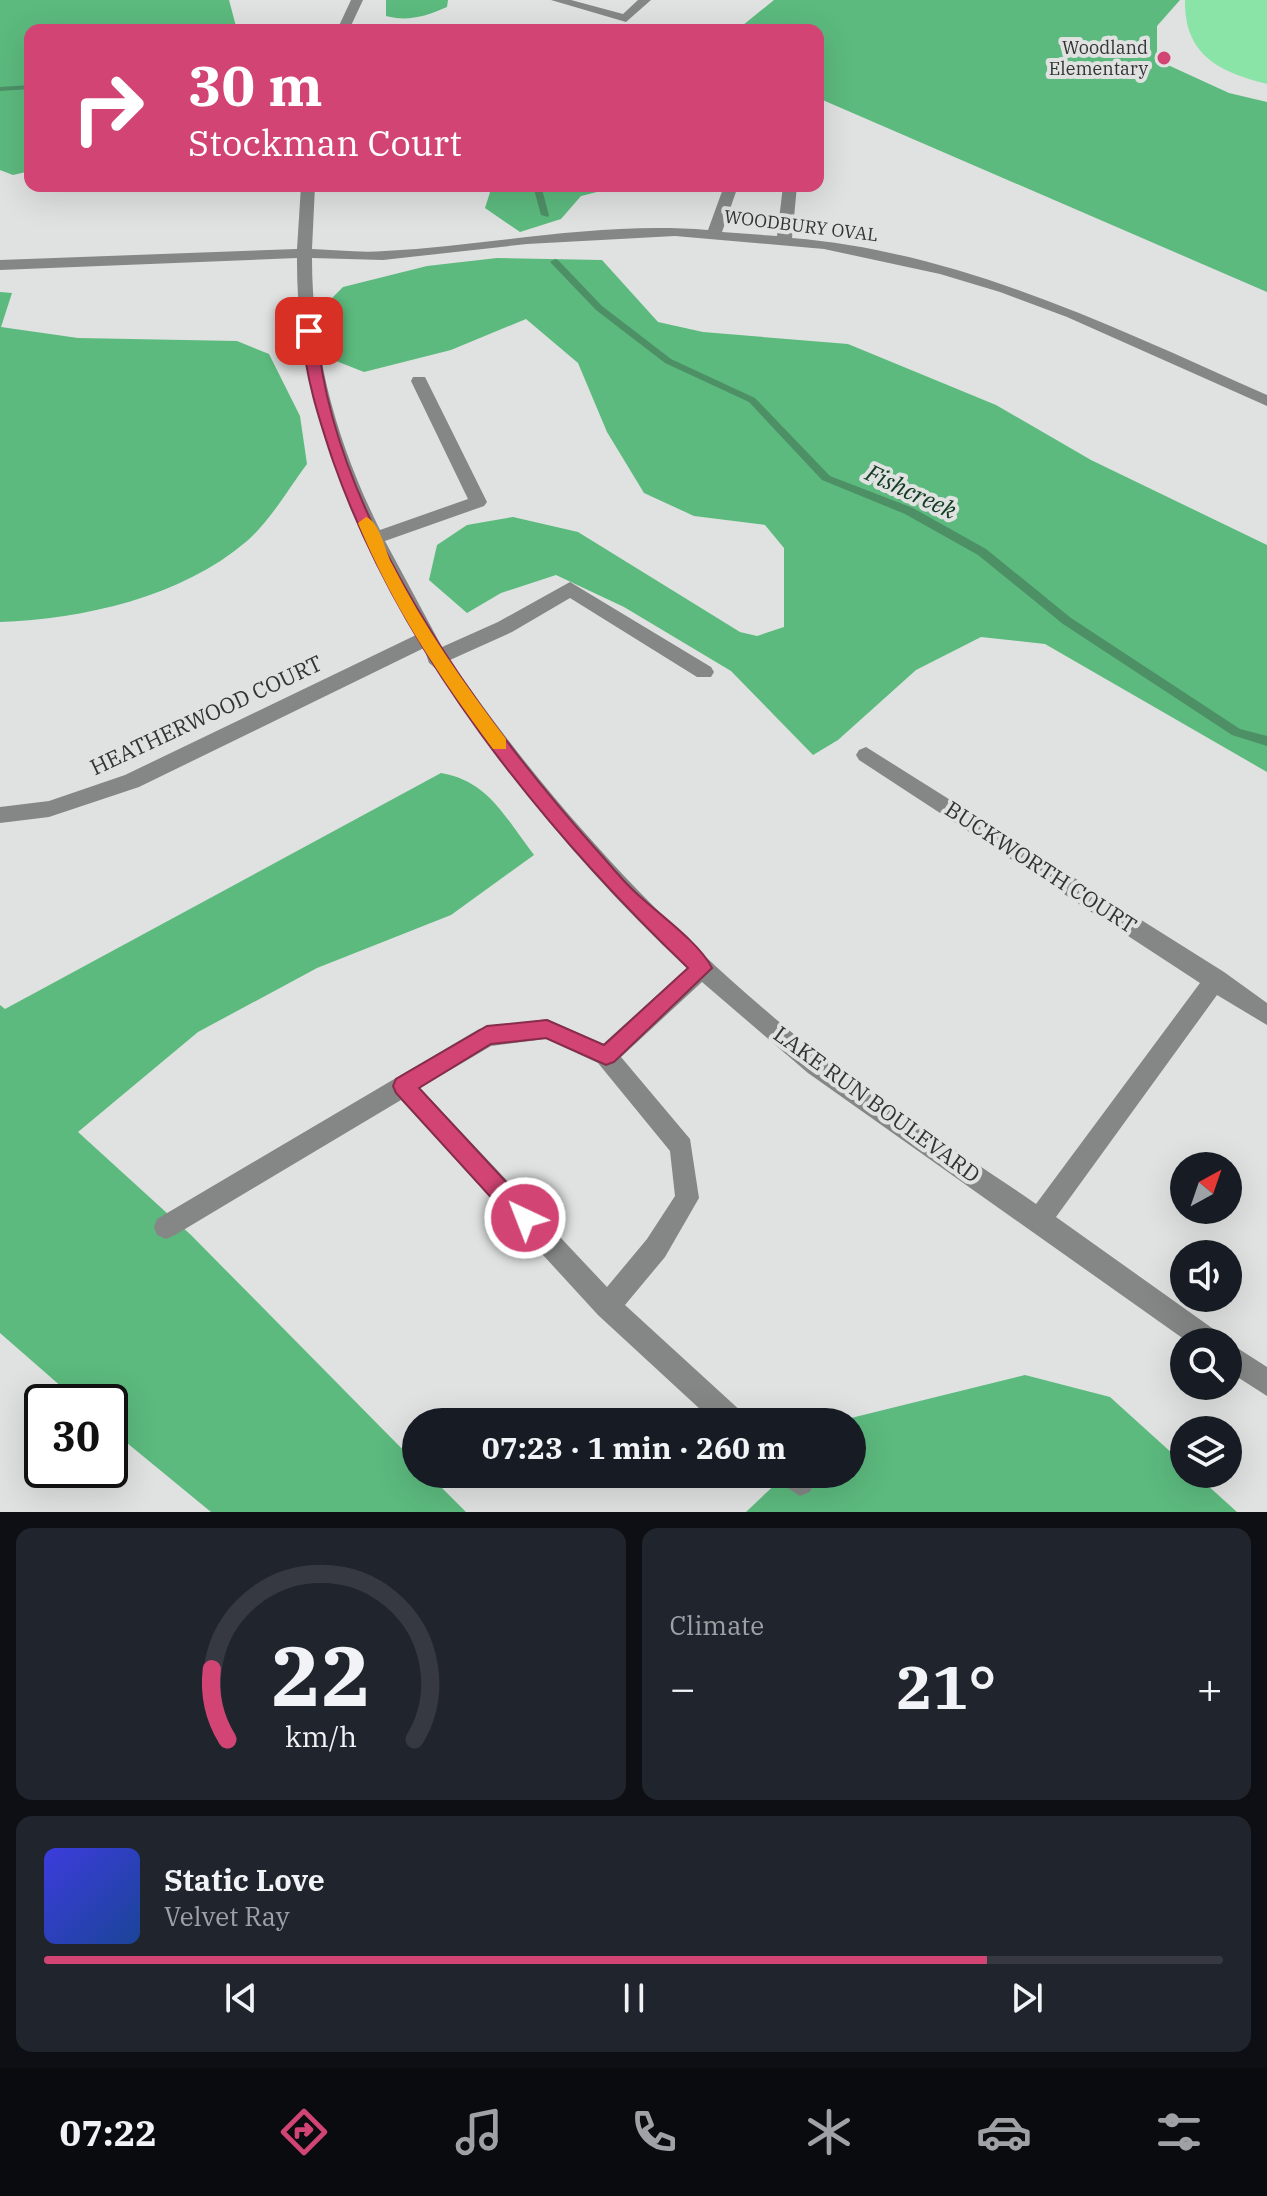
<!DOCTYPE html>
<html lang="en">
<head>
<meta charset="utf-8">
<style>
	:root { --surface:#171b24; --page:#20242c; --text:#f1f3f6; --muted:#9ea1a6; --line:#363941; --accent:#d14474 }
	body { margin:0; font-family:"IBM Plex Serif",serif; background:var(--page); color:var(--text); height:100vh; display:flex; flex-direction:column; font-size:30px; white-space:nowrap }
	* { box-sizing:border-box; margin:0 }
	p { font-size:26px; color:var(--muted) }
	.icon { flex:none; width:44px; height:44px; fill:none; stroke:currentColor; stroke-width:2; stroke-linecap:round; stroke-linejoin:round }
	.map { position:relative; height:1512px; overflow:hidden }
	.side { display:flex; flex-direction:column; gap:16px; padding:16px; background:#0d0f14; flex:1 }
	.side>* { flex:none }
	.guide { position:absolute; left:24px; top:24px; width:800px; height:168px; border-radius:16px; box-shadow:0 8px 32px #0002; background:#d14474; color:#fff; overflow:hidden }
	.needle { width:52px; rotate:40deg }
	.buttons { position:absolute; left:1170px; top:1152px; display:grid; gap:16px }
	.buttons a { display:grid; place-items:center; width:72px; height:72px; border-radius:50%; background:var(--surface); box-shadow:0 8px 32px #0002; font-size:40px }
	.speed { position:absolute; left:24px; top:1384px; display:flex; gap:16px; font-size:40px; font-weight:700; text-align:center }
	.speed>* { display:grid; place-content:center; width:104px; height:104px; border-radius:50%; background:var(--surface); box-shadow:0 8px 32px #0002; line-height:1 }
	.speed .limit { border:4px solid #111; border-radius:12px; background:#fff; color:#111 }
	.pin { position:absolute; display:grid; place-items:center; width:68px; height:68px; color:#fff; margin:-34px; border-radius:16px; box-shadow:0 4px 12px #0006 }
	.me { position:absolute; width:88px; margin:-44px; rotate:317deg; stroke-linejoin:round; filter:drop-shadow(0 0 6px #0008) }
	.turn { display:flex; align-items:center; gap:28px; height:168px; padding:0 32px; font-size:36px }
	.turn .icon { width:104px; height:104px; stroke-width:2.5 }
	.turn b { display:block; font-size:56px; line-height:68px }
	.big { font-size:60px; font-weight:700; line-height:1.1 }
	.side .card { flex:1; display:flex; flex-direction:column; justify-content:center; gap:12px; min-width:0; padding:0 28px; border-radius:16px; background:var(--page) }
	.side .dial { align-items:center; gap:0 }
	.dial svg { height:208px; overflow:visible; fill:none; stroke:var(--line); stroke-width:7; stroke-linecap:round; text-anchor:middle }
	.dial text { fill:var(--text); stroke:none }
	.song { display:flex; align-items:center; gap:24px }
	.cover { width:96px; height:96px; border-radius:12px; background:linear-gradient(135deg,hsl(240 70% 55%),hsl(220 70% 35%)) }
	.played { height:8px; border-radius:4px; background:linear-gradient(90deg,var(--accent) 80%,var(--line) 80%) }
	.keys { display:flex; justify-content:space-around; direction:ltr }
	.heat { display:flex; justify-content:space-between; align-items:center; font-size:44px; direction:ltr }
	.side .tiles { flex:1; display:grid; gap:16px; grid-template-columns:1fr 1fr }
	.card:last-child { grid-column:span 2 }
	.trip { position:absolute; left:402px; top:1408px; width:464px; height:80px; border-radius:40px; background:var(--surface); box-shadow:0 8px 32px #0002; font-weight:700; line-height:80px; text-align:center }
	.dock { display:flex; height:128px; justify-content:space-around; align-items:center; background:#090b0e; color:var(--muted) }
	.dock .icon { width:56px; height:56px }
	.dock .current { color:var(--accent) }
	.dock b { font-size:36px; color:var(--text) }
	.map>svg:first-child { display:block }
	.green { fill:#8ae4a7 }
	.forest { fill:#5cba7e }
	.lines { fill:none; stroke-linecap:round; stroke-linejoin:round }
	.stream { fill:#4e9066; fill-rule:evenodd }
	.minor { fill:#858786; fill-rule:evenodd }
	.route { fill:#d14474; stroke:#882c4b; stroke-width:2 }
	.slow { fill:#f59e0b }
	.poi-dot { fill:#d14474; stroke:#dfe2e0; stroke-width:3 }
	.labels { text-anchor:middle; stroke-width:8; stroke-linejoin:round; paint-order:stroke }
	.far-poi-label { font-size:18px; fill:#323332; stroke:#dfe2e0; text-anchor:end }
	.far-street-label { font-size:18px; fill:#323332; stroke:#dfe2e0 }
	.street-label { font-size:22px; fill:#323332; stroke:#dfe2e0 }
	.water-label { font-size:24px; font-style:italic; fill:#123a21; stroke:#dfe2e0 }
</style>
</head>
<body>
<div class="map">
<svg width="1267" height="1512" viewBox="0 0 1267 1512">
	<rect width="100%" height="100%" fill="#dfe2e0"/>
	<!-- green -->
	<path class="green" d="M 1185,0 L 1267,0 L 1267,84 C 1220,72 1184,56 1185,0 Z"/>
	<!-- forest -->
	<path class="forest" d="M 0,0 L 229,0 L 237,30 L 30,30 L 30,171 L 13,175 L 0,170 Z
		M 386,0 L 448,0 L 447,7 C 427,16 407,22 386,16 Z
		M 774,0 L 1180,0 L 1157,26 L 1157,60 L 1229,93 L 1267,102 L 1267,292 L 818,98 L 818,30 L 737,30 Z
		M 492,186 L 621,186 L 581,196 L 561,219 L 520,232 L 485,208 Z
		M 497,258 L 602,260 L 658,322 L 703,332 L 848,344 L 996,405 L 1091,460 L 1267,545 L 1267,772 L 1045,644 L 981,637 L 916,670 L 838,740 L 813,755 L 731,671 L 624,607 L 556,575 L 501,593 L 467,613 L 429,580 L 437,545 L 467,525 L 513,517 L 578,532 L 740,632 L 757,636 L 784,627 L 784,548 L 765,525 L 694,516 L 644,493 L 607,432 L 578,363 L 526,319 L 451,350 L 364,372 L 331,359 L 326,304 L 343,287 L 427,266 Z
		M 0,292 L 12,293 L 1,327 L 78,338 L 237,341 L 269,354 L 300,416 L 307,464 C 289,488 270,521 247,541 C 182,597 83,619 0,622 Z
		M 441,773 C 489,781 506,819 534,855 L 451,915 L 317,968 L 198,1032 L 78,1132 L 191,1235 L 416,1463 L 416,1474 L 428,1474 L 466,1512 L 211,1512 L 110,1429 L 110,1402 L 79,1402 L 0,1333 L 0,1005 L 5,1009 Z
		M 1025,1375 L 1110,1397 L 1184,1464 L 1184,1474 L 1195,1474 L 1237,1512 L 746,1512 L 786,1474 L 852,1474 L 852,1422 L 847,1422 L 851,1418 Z"/>
	<g class="lines">
		<!-- stream -->
		<path class="stream" d="M 30,85 L 30,89 L 0,91 L 0,87 Z
			M 533,186 L 541,186 L 549,215 L 548,217 L 541,215 Z
			M 555,259 L 558,260 L 602,306 L 671,359 L 755,398 L 830,476 L 913,508 L 986,549 L 1071,618 L 1240,729 L 1267,736 L 1267,746 L 1232,735 L 1063,624 L 978,555 L 905,514 L 822,480 L 749,402 L 665,363 L 596,310 L 552,264 L 550,262 Z"/>
		<!-- minor -->
		<path class="minor" d="M 351,0 L 363,0 L 349,30 L 337,30 Z
			M 551,0 L 571,0 L 623,14 L 638,0 L 651,0 L 626,22 Z
			M 301,186 L 315,186 L 312,249 C 336,250 361,253 385,251 C 493,245 600,221 708,230 L 724,186 L 738,186 L 722,232 L 777,236 L 783,186 L 797,186 L 792,238 C 961,252 1114,327 1267,395 L 1267,406 L 1067,317 L 1000,292 L 940,274 L 824,249 L 675,236 L 527,244 L 383,260 L 312,258 C 312,355 337,443 380,530 L 468,499 L 411,381 L 413,377 L 425,377 L 427,381 L 487,502 L 484,506 L 385,541 L 442,647 L 498,622 L 570,582 L 711,667 L 714,672 L 711,677 L 697,677 L 570,598 L 512,632 L 450,660 C 550,806 669,933 807,1045 C 879,1103 960,1151 1036,1204 L 1200,983 L 859,760 L 856,755 L 859,750 L 866,747 L 1224,972 L 1267,1003 L 1267,1025 L 1217,995 L 1056,1217 L 1219,1333 L 1223,1342 L 1188,1342 L 808,1073 L 702,982 L 621,1057 L 690,1139 L 699,1198 L 665,1257 L 625,1305 L 743,1413 L 747,1422 L 714,1422 L 598,1315 L 401,1100 L 175,1235 L 166,1239 L 157,1235 L 154,1227 L 157,1219 L 479,1029 L 547,1019 L 603,1044 L 687,968 C 619,905 558,836 501,762 C 485,742 445,673 429,663 L 424,648 L 139,787 L 49,817 L 0,823 L 0,807 L 49,801 L 125,775 L 416,635 C 348,516 296,399 297,258 L 0,270 L 0,260 L 297,249 ZM 546,1039 L 598,1063 L 670,1151 L 675,1196 L 647,1239 L 607,1287 L 420,1088 L 491,1046 Z
			M 1228,1342 L 1267,1367 L 1267,1396 L 1228,1371 Z
			M 777,1474 L 810,1474 L 814,1482 L 810,1492 L 800,1496 L 781,1484 Z"/>
	</g>
	<!-- route -->
	<path class="route" d="M 309,327 L 317,331 C 331,513 476,714 594,847 C 608,862 620,878 635,892 C 656,912 700,943 712,968 L 614,1062 L 606,1065 L 546,1038 L 491,1044 L 419,1088 L 533,1211 L 537,1218 L 533,1226 L 525,1229 L 517,1226 L 396,1093 L 393,1086 L 396,1079 L 487,1026 L 547,1020 L 604,1045 L 688,968 C 542,828 401,654 333,461 C 319,419 305,376 302,331 Z"/>
	<!-- slow -->
	<path class="slow" d="M 366,517 C 380,522 385,551 392,564 C 424,627 463,682 506,739 L 506,749 L 493,749 C 439,676 393,607 358,523 Z"/>
	<!-- markers -->
	<circle class="poi-dot" cx="1164" cy="58" r="8"/>
	<g class="labels">
		<!-- far-poi labels -->
		<g class="far-poi-label">
			<text x="1148" y="54">Woodland<tspan x="1148" dy="21">Elementary</tspan></text>
		</g>
		<!-- far-street labels -->
		<g class="far-street-label">
			<text transform="translate(801 226) rotate(7)" y="6">WOODBURY OVAL</text>
		</g>
		<!-- street labels -->
		<g class="street-label">
			<text transform="translate(206 715) rotate(-25)" y="8">HEATHERWOOD COURT</text>
			<text transform="translate(1041 867) rotate(33)" y="8">BUCKWORTH COURT</text>
			<text transform="translate(877 1104) rotate(36)" y="8">LAKE RUN BOULEVARD</text>
		</g>
		<!-- water labels -->
		<g class="water-label">
			<text transform="translate(911 492) rotate(25)" y="8">Fishcreek</text>
		</g>
	</g>
</svg>
<div class="buttons">
<a><svg class="needle" viewBox="-14 -14 28 28"><path d="M0-13l5 13h-10z" fill="#e53935"/><path d="M0 13l5-13h-10z" fill="#9ea1a6"/></svg></a>
<a><svg class="icon" aria-label="sound" viewBox="0 0 24 24"><path d="M4 9h4l5-4v14l-5-4H4zM17 9q2 3 0 6"/></svg></a>
<a><svg class="icon" aria-label="search" viewBox="0 0 24 24"><circle cx="10" cy="10" r="6"/><path d="M15 15l6 6"/></svg></a>
<a><svg class="icon" aria-label="layers" viewBox="0 0 24 24"><path d="M12 4l9 5-9 5-9-5zM3 14l9 5 9-5"/></svg></a>
</div>
<div class="speed"><div class="limit">30</div></div>
<div class="pin" style="left:309px;top:331px;background:#d93025"><svg class="icon" aria-label="arrive" viewBox="0 0 24 24"><path d="M6 21V4h12l-3 4 3 4H6"/></svg></div>
<svg class="me" style="left:525px;top:1218px" viewBox="-20 -20 40 40"><circle r="17" fill="#d14474" stroke="#fff" stroke-width="3"/><path d="M0-11L8 9 0 5-8 9z" fill="#fff"/></svg>
<div class="trip">07:23 · 1 min · 260 m</div>
<div class="guide">
<div class="turn"><svg class="icon" aria-label="right" viewBox="0 0 24 24"><path d="M7 20v-9h11M14 6l5 5-5 5"/></svg><div><b>30 m</b>Stockman Court</div></div>
</div>
</div>
<section class="side">
<div class="tiles">
<div class="card dial"><svg viewBox="0 0 100 80">
<path d="M14 69A42 42 0 1 1 86 69"/>
<path d="M14 69A42 42 0 0 1 8 42" stroke="#d14474"/>
<text x="50" y="56" font-size="32" font-weight="700">22</text>
<text x="50" y="72" font-size="11">km/h</text>
</svg></div>
<div class="card"><p>Climate</p>
<div class="heat"><a>−</a><b class="big">21°</b><a>+</a></div>
</div>
<div class="card">
<div class="song"><i class="cover"></i><div><b>Static Love</b><p>Velvet Ray</p></div></div>
<div class="played"></div>
<div class="keys"><svg class="icon" aria-label="previous" viewBox="0 0 24 24"><path d="M18 5L8 12l10 7zM5 5v14"/></svg><svg class="icon" aria-label="pause" viewBox="0 0 24 24"><path d="M8 5v14M16 5v14"/></svg><svg class="icon" aria-label="next" viewBox="0 0 24 24"><path d="M6 5l10 7-10 7zM19 5v14"/></svg></div>
</div>
</div>
</section>
<nav class="dock">
<b>07:22</b>
<svg class="icon current" aria-label="directions" viewBox="0 0 24 24"><path d="M12 3l9 9-9 9-9-9zM9 14v-3h6M13 9l2 2-2 2"/></svg>
<svg class="icon" aria-label="music" viewBox="0 0 24 24"><path d="M9 18V5l10-2v13"/><circle cx="6" cy="18" r="3"/><circle cx="16" cy="16" r="3"/></svg>
<svg class="icon" aria-label="phone" viewBox="0 0 24 24"><path d="M5 4h4l2 5-3 2q2 4 5 5l2-3 5 2v4C11 20 4 13 5 4z"/></svg>
<svg class="icon" aria-label="climate" viewBox="0 0 24 24"><path d="M12 3v18M4 7l16 10M4 17L20 7"/></svg>
<svg class="icon" aria-label="car" viewBox="0 0 24 24"><path d="M5 17H2v-5l4-1 3-4h7l3 4 3 1v5h-3M9 17h6M6 11h13"/><circle cx="7" cy="17" r="2"/><circle cx="17" cy="17" r="2"/></svg>
<svg class="icon" aria-label="filters" viewBox="0 0 24 24"><path d="M4 7h16M4 17h16"/><circle cx="9" cy="7" r="2"/><circle cx="15" cy="17" r="2"/></svg>
</nav>
</body>
</html>
